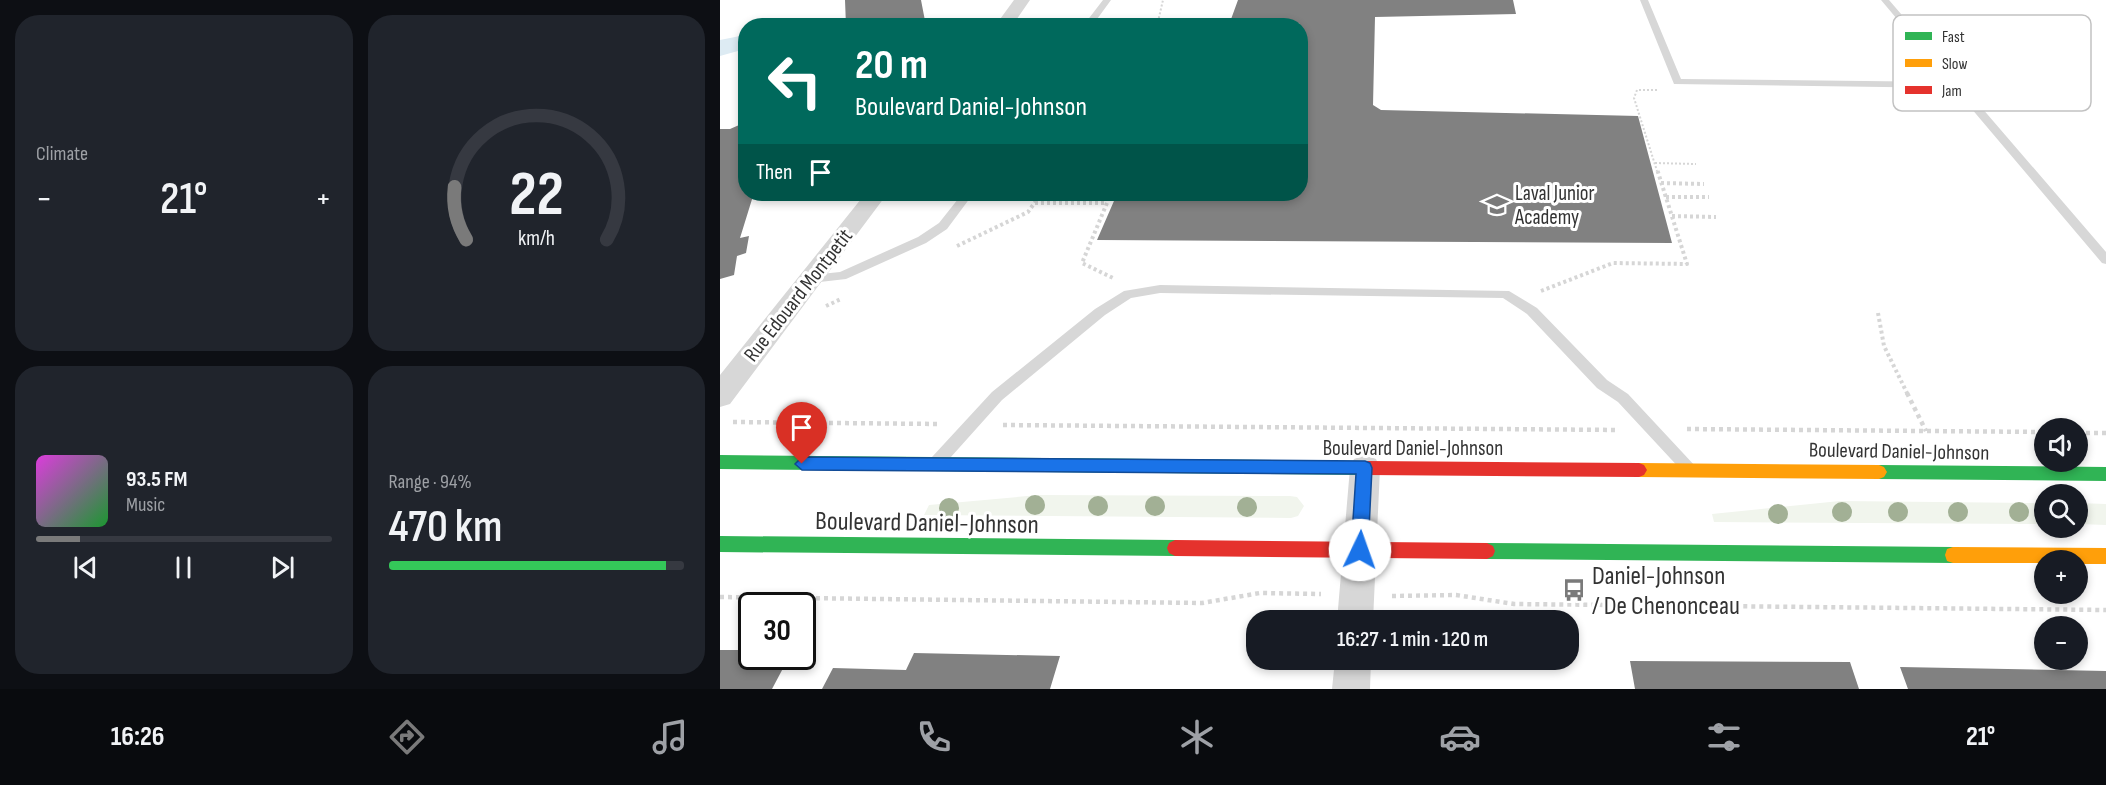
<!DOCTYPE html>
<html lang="en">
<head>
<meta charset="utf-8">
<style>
	:root { --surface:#171b24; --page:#20242c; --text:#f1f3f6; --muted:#9ea1a6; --line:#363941; --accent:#7a7a7a }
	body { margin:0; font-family:"Sofia Sans Condensed",sans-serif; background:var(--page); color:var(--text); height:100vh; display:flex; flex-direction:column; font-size:22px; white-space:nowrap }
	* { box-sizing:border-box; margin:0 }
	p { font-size:20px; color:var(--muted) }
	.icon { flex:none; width:33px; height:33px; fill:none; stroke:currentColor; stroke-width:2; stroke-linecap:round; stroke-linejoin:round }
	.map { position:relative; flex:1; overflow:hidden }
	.side { display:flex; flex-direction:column; gap:15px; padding:15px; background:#0d0f14; width:720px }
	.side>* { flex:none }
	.guide { position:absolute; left:18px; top:18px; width:570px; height:183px; border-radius:24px; box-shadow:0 3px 9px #0003; background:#00695c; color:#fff; overflow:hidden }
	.tools { position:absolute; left:1314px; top:418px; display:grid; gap:12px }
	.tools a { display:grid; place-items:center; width:54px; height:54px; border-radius:50%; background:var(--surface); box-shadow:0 3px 9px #0003; font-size:30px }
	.speed { position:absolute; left:18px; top:592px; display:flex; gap:12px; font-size:30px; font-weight:700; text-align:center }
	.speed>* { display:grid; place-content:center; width:78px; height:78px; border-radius:50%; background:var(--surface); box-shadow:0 3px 9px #0003; line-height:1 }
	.speed .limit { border:3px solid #111; border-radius:9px; background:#fff; color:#111 }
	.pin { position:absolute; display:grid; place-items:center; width:51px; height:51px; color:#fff; margin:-62px -26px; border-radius:50% 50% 50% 0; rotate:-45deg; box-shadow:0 0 6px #0007 }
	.pin .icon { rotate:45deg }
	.me { position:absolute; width:66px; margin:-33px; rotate:3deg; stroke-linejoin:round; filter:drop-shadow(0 0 4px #0008) }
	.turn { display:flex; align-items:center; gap:21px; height:126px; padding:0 18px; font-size:27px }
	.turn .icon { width:78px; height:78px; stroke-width:2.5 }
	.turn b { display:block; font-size:42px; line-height:51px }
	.then { display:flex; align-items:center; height:57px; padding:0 18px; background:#0003; gap:12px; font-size:22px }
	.big { font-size:45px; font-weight:600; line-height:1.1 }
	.side .widget { flex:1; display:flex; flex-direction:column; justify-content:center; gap:9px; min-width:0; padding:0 21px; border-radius:24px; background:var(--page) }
	.side .dial { align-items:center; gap:0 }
	.dial svg { height:156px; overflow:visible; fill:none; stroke:var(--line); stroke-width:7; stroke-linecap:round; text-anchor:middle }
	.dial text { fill:var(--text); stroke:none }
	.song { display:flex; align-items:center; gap:18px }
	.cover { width:72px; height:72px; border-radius:9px; background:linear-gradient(135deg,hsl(300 70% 55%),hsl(130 70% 35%)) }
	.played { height:6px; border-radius:3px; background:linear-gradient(90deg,var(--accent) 15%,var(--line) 15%) }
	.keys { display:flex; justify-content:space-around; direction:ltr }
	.heat { display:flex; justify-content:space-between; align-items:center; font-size:33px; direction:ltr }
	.charge { height:9px; border-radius:4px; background:linear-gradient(90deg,#34c759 94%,var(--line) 0) }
	.side .tiles { flex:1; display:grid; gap:15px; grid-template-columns:repeat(2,1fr) }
	.trip { position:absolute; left:526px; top:610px; width:333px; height:60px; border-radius:24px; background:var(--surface); box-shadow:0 3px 9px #0003; font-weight:600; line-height:60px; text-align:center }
	.menu { display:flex; height:96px; justify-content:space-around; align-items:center; background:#090b0e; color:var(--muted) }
	.menu .icon { width:42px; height:42px }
	.menu .on { color:var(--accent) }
	.menu b { font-size:27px; color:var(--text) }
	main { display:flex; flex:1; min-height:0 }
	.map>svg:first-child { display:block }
	.green { fill:#f1f5ed }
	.water { fill:#ddebf3 }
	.building { fill:#818181 }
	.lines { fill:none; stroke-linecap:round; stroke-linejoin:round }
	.path-far2 { stroke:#d6d6d6; stroke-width:2; stroke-dasharray:2 2; stroke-linecap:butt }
	.path-far1 { stroke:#d6d6d6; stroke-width:4; stroke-dasharray:3 3; stroke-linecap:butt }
	.path { stroke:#d6d6d6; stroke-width:4.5; stroke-dasharray:4 4; stroke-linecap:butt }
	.lane { fill:#d7d7d7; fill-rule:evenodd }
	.street { fill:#d7d7d7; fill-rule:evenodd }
	.fast { fill:#30b455; fill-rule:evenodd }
	.slow { fill:#ff9f0a; fill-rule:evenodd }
	.jam { fill:#e5322d; fill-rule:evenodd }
	.tree { fill:#a2b095 }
	.route { fill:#1a73e8; stroke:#114b97; stroke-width:1.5 }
	.labels { text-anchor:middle; stroke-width:6; stroke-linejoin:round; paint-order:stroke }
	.poi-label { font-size:21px; fill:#333; stroke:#fff; text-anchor:start }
	.street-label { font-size:21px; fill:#333; stroke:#fff }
	.near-street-label { font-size:26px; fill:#333; stroke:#fff }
	.near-poi-label { font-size:26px; fill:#333; stroke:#fff; text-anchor:start }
	.key { fill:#fff; stroke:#c2c2c2; stroke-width:1.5 }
	.key-label { font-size:16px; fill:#333 }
</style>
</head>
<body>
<main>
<section class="side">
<div class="tiles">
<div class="widget"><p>Climate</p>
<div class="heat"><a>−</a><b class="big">21°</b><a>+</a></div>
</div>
<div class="widget dial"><svg viewBox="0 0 100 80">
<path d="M14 69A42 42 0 1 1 86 69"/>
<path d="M14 69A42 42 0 0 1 8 42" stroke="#7a7a7a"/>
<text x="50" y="56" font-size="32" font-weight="700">22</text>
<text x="50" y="72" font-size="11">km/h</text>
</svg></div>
<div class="widget">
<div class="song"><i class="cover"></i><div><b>93.5 FM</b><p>Music</p></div></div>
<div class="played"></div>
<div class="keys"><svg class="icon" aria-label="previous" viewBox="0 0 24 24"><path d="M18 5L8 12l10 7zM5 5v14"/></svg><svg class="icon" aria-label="pause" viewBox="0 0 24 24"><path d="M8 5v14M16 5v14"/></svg><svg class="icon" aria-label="next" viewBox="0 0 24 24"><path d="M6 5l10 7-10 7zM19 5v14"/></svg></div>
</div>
<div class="widget"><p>Range · 94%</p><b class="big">470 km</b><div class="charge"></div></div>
</div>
</section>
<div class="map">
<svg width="1386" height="689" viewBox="0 0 1386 689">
	<rect width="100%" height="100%" fill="#fff"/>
	<!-- green -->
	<path class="green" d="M 319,495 L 570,496 L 577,497 L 584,506 L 578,516 L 571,518 L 204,515 L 209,505 Z
		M 1120,501 L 1324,503 L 1324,524 L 994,522 L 992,514 Z
		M 1358,503 L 1386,504 L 1386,525 L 1358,524 Z"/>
	<!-- water -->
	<path class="water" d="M 25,35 L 25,49 L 0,56 L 0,40 Z"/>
	<!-- building -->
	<path class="building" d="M 125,0 L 201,0 L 206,26 L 126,26 Z
		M 518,0 L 793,0 L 796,14 L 655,17 L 653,105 L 661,110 L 918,116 L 952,243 L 377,240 L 397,194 L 580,194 L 580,26 L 579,23 L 510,22 Z
		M 26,122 L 26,194 L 33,196 L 20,238 L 29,236 L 26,253 L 17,256 L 14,275 L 0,279 L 0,129 L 10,129 Z
		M 0,650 L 32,650 L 32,657 L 69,657 L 52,689 L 0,689 Z
		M 194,653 L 340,656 L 330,689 L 102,689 L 113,668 L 186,670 Z
		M 910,661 L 1130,662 L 1139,689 L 915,689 Z
		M 1180,667 L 1386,671 L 1386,689 L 1188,689 Z"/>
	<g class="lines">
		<!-- path-far2 -->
		<path class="path-far2" d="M 437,26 L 443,0
			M 937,90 L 917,90 L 914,98 L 937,171
			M 935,163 L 976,164"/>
		<!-- path-far1 -->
		<path class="path-far1" d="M 941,183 L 984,184
			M 946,197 L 989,197
			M 315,203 L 387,203 L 362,263 L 393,278
			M 952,216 L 996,217
			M 237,246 L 308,212 L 321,194
			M 821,291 L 893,263 L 967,264 L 937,169
			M 106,306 L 121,299
			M 1158,313 L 1164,346 L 1188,395"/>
		<!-- path -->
		<path class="path" d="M 1187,393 L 1206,431
			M 13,422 L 218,424
			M 283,425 L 899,430
			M 967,429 L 1324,432
			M 1358,433 L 1386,433
			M 672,596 L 736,595 L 794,604 L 1386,610
			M 0,597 L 482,603 L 540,593 L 601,594"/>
		<!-- lane -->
		<path class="lane" d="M 383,0 L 391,0 L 372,26 L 363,26 Z
			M 920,0 L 928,0 L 961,79 L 1230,82 L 1161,0 L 1169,0 L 1386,252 L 1386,264 L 1382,263 L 1234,88 L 954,84 Z
			M 242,194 L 253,194 L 227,229 L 206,243 L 126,279 L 91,283 L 85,279 L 91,275 L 120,272 L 198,237 L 219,223 Z
			M 440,285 L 789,291 L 817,308 L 887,380 L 908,394 L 976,467 L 973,472 L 968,474 L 963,472 L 898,402 L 877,388 L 807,314 L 783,298 L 440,293 L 411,298 L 385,315 L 282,400 L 222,467 L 217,469 L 212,467 L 209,462 L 212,457 L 272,392 L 375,309 L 404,291 Z"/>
		<!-- street -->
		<path class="street" d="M 294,0 L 310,0 L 292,26 L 275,26 Z
			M 145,194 L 167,194 L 10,404 L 0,407 L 0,375 Z
			M 645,455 L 656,459 L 660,468 L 653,621 L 617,621 L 630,468 L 634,459 Z
			M 615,660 L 651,660 L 650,689 L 612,689 Z"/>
		<!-- fast -->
		<path class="fast" d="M 0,455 L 648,461 L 653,463 L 656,468 L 653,473 L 648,475 L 0,469 Z
			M 1159,465 L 1386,467 L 1386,481 L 1159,479 L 1154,477 L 1151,472 L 1154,467 Z
			M 0,536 L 455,540 L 461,543 L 463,548 L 461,553 L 455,556 L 0,552 Z
			M 767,543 L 1233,547 L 1239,549 L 1241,555 L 1239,561 L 1233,563 L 767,559 L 761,556 L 759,551 L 761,546 Z"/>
		<!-- slow -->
		<path class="slow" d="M 919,463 L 1159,465 L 1164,467 L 1167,472 L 1164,477 L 1159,479 L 919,477 L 914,475 L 911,470 L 914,465 Z
			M 1233,547 L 1386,548 L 1386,564 L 1358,564 L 1358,561 L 1324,561 L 1324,563 L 1233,563 L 1227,561 L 1225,555 L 1227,549 Z"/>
		<!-- jam -->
		<path class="jam" d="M 648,461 L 919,463 L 924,465 L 927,470 L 924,475 L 919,477 L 648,475 L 643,473 L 640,468 L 643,463 Z
			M 455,540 L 767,543 L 773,546 L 775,551 L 773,556 L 767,559 L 455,556 L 449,553 L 447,548 L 449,543 Z"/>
	</g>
	<!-- trees -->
	<g class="tree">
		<circle cx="315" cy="505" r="10"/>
		<circle cx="378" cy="506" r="10"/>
		<circle cx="435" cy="506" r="10"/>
		<circle cx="527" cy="507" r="10"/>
		<circle cx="229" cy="508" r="10"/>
		<circle cx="1122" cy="512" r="10"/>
		<circle cx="1178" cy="512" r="10"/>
		<circle cx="1238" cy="512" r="10"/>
		<circle cx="1299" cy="512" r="10"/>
		<circle cx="1058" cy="514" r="10"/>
	</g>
	<!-- route -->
	<path class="route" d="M 82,457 L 645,461 L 650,463 L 652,468 L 648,550 L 646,556 L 640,558 L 634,556 L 631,550 L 636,474 L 82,470 L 75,464 Z"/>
	<!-- icons -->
	<defs>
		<g id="school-bare" transform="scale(1.8)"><path d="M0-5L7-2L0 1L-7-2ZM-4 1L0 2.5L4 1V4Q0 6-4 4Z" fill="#7a7a7a" stroke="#fff" stroke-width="2.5" paint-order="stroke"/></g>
		<g id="bus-bare" transform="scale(1.8)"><path d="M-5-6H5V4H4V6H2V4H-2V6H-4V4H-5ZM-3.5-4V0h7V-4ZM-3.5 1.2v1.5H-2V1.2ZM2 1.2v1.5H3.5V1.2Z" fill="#7a7a7a" stroke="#fff" stroke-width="2.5" paint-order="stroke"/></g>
	</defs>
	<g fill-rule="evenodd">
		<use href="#school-bare" x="777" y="205"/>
		<use href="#bus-bare" x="854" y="590"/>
	</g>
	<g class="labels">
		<!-- poi labels -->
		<g class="poi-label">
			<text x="795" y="200">Laval Junior<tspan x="795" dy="24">Academy</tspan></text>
		</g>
		<!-- street labels -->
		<g class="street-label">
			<text transform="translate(78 295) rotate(-52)" y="7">Rue Edouard Montpetit</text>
			<text x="693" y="455">Boulevard Daniel-Johnson</text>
			<text transform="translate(1179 451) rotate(1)" y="7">Boulevard Daniel-Johnson</text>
		</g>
		<!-- near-street labels -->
		<g class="near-street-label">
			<text transform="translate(207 522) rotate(1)" y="9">Boulevard Daniel-Johnson</text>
		</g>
		<!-- near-poi labels -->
		<g class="near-poi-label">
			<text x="872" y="584">Daniel-Johnson<tspan x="872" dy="30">/ De Chenonceau</tspan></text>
		</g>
	</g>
	<!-- legend -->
	<rect x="1173" y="15" width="198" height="96" rx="9" class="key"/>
	<rect x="1185" y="32" width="27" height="8" fill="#30b455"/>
	<rect x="1185" y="59" width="27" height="8" fill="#ff9f0a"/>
	<rect x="1185" y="86" width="27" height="8" fill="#e5322d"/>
	<g class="key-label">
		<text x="1222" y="42">Fast</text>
		<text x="1222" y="69">Slow</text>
		<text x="1222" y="96">Jam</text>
	</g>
</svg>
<div class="tools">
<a><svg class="icon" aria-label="sound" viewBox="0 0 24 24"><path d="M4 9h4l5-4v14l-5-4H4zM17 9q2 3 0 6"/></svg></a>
<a><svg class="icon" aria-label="search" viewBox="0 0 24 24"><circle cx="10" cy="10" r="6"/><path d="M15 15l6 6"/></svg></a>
<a>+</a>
<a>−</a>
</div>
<div class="speed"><div class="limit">30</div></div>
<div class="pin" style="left:82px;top:464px;background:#d93025"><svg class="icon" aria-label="arrive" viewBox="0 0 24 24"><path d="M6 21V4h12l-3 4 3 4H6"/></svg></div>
<svg class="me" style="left:640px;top:550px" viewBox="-20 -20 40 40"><circle r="19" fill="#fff"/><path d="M0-13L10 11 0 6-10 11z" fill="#1a73e8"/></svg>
<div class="trip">16:27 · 1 min · 120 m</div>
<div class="guide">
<div class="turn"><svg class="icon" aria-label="left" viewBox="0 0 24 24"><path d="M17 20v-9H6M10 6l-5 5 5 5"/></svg><div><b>20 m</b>Boulevard Daniel-Johnson</div></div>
<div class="then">Then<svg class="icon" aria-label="arrive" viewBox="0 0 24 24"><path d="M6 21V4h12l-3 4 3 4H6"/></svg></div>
</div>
</div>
</main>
<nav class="menu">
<b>16:26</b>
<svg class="icon on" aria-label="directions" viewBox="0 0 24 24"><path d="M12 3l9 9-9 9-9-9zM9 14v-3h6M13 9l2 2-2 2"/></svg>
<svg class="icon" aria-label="music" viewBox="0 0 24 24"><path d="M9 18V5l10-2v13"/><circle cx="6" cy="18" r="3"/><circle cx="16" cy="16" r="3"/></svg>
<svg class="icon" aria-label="phone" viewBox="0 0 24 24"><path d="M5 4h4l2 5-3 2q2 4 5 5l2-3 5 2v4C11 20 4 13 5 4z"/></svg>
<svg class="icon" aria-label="climate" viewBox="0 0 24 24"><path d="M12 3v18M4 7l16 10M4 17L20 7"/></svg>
<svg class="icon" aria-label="car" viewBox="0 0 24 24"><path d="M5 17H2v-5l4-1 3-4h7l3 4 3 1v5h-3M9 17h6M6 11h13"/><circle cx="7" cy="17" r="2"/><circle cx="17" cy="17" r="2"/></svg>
<svg class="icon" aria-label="filters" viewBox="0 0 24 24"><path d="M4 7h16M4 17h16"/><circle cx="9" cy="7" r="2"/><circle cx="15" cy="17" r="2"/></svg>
<b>21°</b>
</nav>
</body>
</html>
